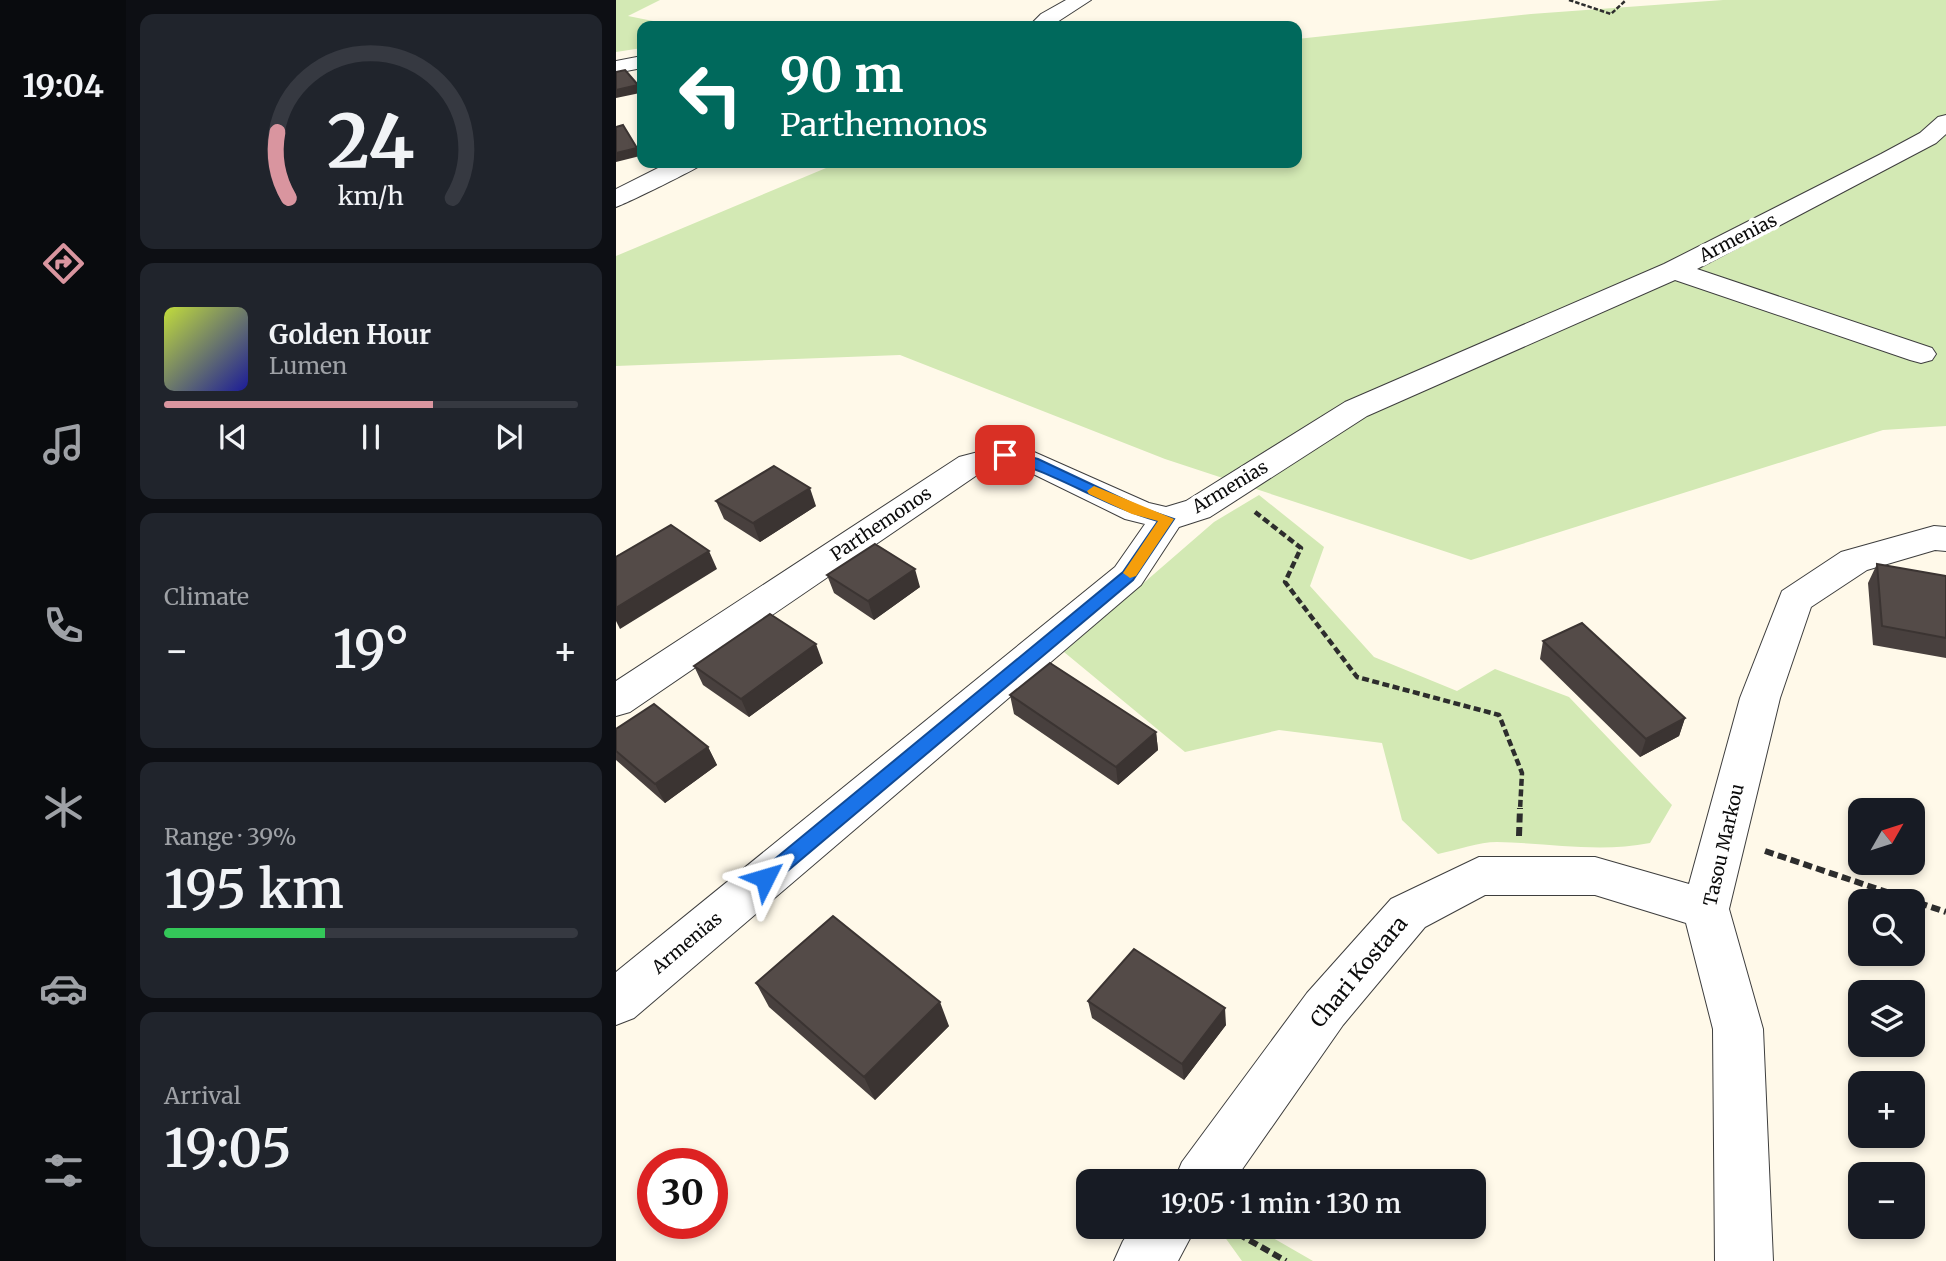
<!DOCTYPE html>
<html lang="en">
<head>
<meta charset="utf-8">
<style>
	:root { --surface:#171b24; --page:#20242c; --text:#f1f3f6; --muted:#9ea1a6; --line:#363941; --accent:#d9959f }
	body { margin:0; font-family:Merriweather,serif; background:var(--page); color:var(--text); height:100vh; display:flex; flex-direction:column; font-size:26px; white-space:nowrap }
	* { box-sizing:border-box; margin:0 }
	p { font-size:23px; color:var(--muted) }
	.icon { flex:none; width:38px; height:38px; fill:none; stroke:currentColor; stroke-width:2; stroke-linecap:round; stroke-linejoin:round }
	.map { position:relative; flex:1; overflow:hidden }
	.side { display:flex; flex-direction:column; gap:14px; padding:14px; background:#0d0f14; width:490px }
	.side>* { flex:none }
	.guide { position:absolute; left:21px; top:21px; width:665px; height:147px; border-radius:14px; box-shadow:0 4px 10px #0003; background:#00695c; color:#fff; overflow:hidden }
	.needle { width:46px; rotate:51deg }
	.buttons { position:absolute; left:1232px; top:798px; display:grid; gap:14px }
	.buttons a { display:grid; place-items:center; width:77px; height:77px; border-radius:14px; background:var(--surface); box-shadow:0 4px 10px #0003; font-size:35px }
	.speed { position:absolute; left:21px; top:1148px; display:flex; gap:14px; font-size:35px; font-weight:700; text-align:center }
	.speed>* { display:grid; place-content:center; width:91px; height:91px; border-radius:50%; background:var(--surface); box-shadow:0 4px 10px #0003; line-height:1 }
	.speed .limit { border:10px solid #d22; background:#fff; color:#111 }
	.pin { position:absolute; display:grid; place-items:center; width:60px; height:60px; color:#fff; margin:-30px; border-radius:14px; box-shadow:0 4px 10px #0006 }
	.me { position:absolute; width:77px; margin:-38px; rotate:50deg; stroke-linejoin:round; filter:drop-shadow(0 0 5px #0008) }
	.turn { display:flex; align-items:center; gap:24px; height:147px; padding:0 28px; font-size:32px }
	.turn .icon { width:91px; height:91px; stroke-width:2.5 }
	.turn b { display:block; font-size:49px; line-height:60px }
	.big { font-size:52px; font-weight:600; line-height:1.1 }
	.side .widget { flex:1; display:flex; flex-direction:column; justify-content:center; gap:10px; min-width:0; padding:0 24px; border-radius:14px; background:var(--page) }
	.side .dial { align-items:center; gap:0 }
	.dial svg { height:182px; overflow:visible; fill:none; stroke:var(--line); stroke-width:7; stroke-linecap:round; text-anchor:middle }
	.dial text { fill:var(--text); stroke:none }
	.song { display:flex; align-items:center; gap:21px }
	.cover { width:84px; height:84px; border-radius:10px; background:linear-gradient(135deg,hsl(70 70% 55%),hsl(240 70% 35%)) }
	.played { height:7px; border-radius:4px; background:linear-gradient(90deg,var(--accent) 65%,var(--line) 65%) }
	.keys { display:flex; justify-content:space-around; direction:ltr }
	.heat { display:flex; justify-content:space-between; align-items:center; font-size:38px; direction:ltr }
	.charge { height:10px; border-radius:5px; background:linear-gradient(90deg,#34c759 39%,var(--line) 0) }
	.trip { position:absolute; left:460px; top:1169px; width:410px; height:70px; border-radius:14px; background:var(--surface); box-shadow:0 4px 10px #0003; font-weight:600; line-height:70px; text-align:center }
	main { display:flex; flex:1; min-height:0 }
	.tabs { display:flex; flex-direction:column; width:126px; justify-content:space-around; align-items:center; background:#090b0e; color:var(--muted) }
	.tabs .icon { width:49px; height:49px }
	.tabs .selected { color:var(--accent) }
	.tabs b { font-size:32px; color:var(--text) }
	.map>svg:first-child { display:block }
	.green { fill:#d3e9b4 }
	.lines { fill:none; stroke-linecap:round; stroke-linejoin:round }
	.street-casing { stroke:#3e3e3e; stroke-width:2 }
	.path-far2 { stroke:#2d2d2d; stroke-width:2.5; stroke-dasharray:4.5 2; stroke-linecap:butt }
	.path-far1 { stroke:#2d2d2d; stroke-width:4.5; stroke-dasharray:7 3.5; stroke-linecap:butt }
	.path { stroke:#2d2d2d; stroke-width:6; stroke-dasharray:9 4.5; stroke-linecap:butt }
	.street { fill:#fff; fill-rule:evenodd }
	.wall { fill:#48403e }
	.shaded-wall { fill:#3b3432 }
	.building { fill:#544b48; stroke:#3b3432; stroke-width:2 }
	.route { fill:#1a73e8; stroke:#114b97; stroke-width:2 }
	.slow { fill:#f59e0b }
	.labels { text-anchor:middle; stroke-width:7; stroke-linejoin:round; paint-order:stroke }
	.street-label { font-size:18px; fill:#0b0b0b; stroke:#fff }
	.near-street-label { font-size:21px; fill:#0b0b0b; stroke:#fff }
</style>
</head>
<body>
<main>
<nav class="tabs">
<b>19:04</b>
<svg class="icon selected" aria-label="directions" viewBox="0 0 24 24"><path d="M12 3l9 9-9 9-9-9zM9 14v-3h6M13 9l2 2-2 2"/></svg>
<svg class="icon" aria-label="music" viewBox="0 0 24 24"><path d="M9 18V5l10-2v13"/><circle cx="6" cy="18" r="3"/><circle cx="16" cy="16" r="3"/></svg>
<svg class="icon" aria-label="phone" viewBox="0 0 24 24"><path d="M5 4h4l2 5-3 2q2 4 5 5l2-3 5 2v4C11 20 4 13 5 4z"/></svg>
<svg class="icon" aria-label="climate" viewBox="0 0 24 24"><path d="M12 3v18M4 7l16 10M4 17L20 7"/></svg>
<svg class="icon" aria-label="car" viewBox="0 0 24 24"><path d="M5 17H2v-5l4-1 3-4h7l3 4 3 1v5h-3M9 17h6M6 11h13"/><circle cx="7" cy="17" r="2"/><circle cx="17" cy="17" r="2"/></svg>
<svg class="icon" aria-label="filters" viewBox="0 0 24 24"><path d="M4 7h16M4 17h16"/><circle cx="9" cy="7" r="2"/><circle cx="15" cy="17" r="2"/></svg>
</nav>
<section class="side">
<div class="widget dial"><svg viewBox="0 0 100 80">
<path d="M14 69A42 42 0 1 1 86 69"/>
<path d="M14 69A42 42 0 0 1 9 40" stroke="#d9959f"/>
<text x="50" y="56" font-size="32" font-weight="700">24</text>
<text x="50" y="72" font-size="11">km/h</text>
</svg></div>
<div class="widget">
<div class="song"><i class="cover"></i><div><b>Golden Hour</b><p>Lumen</p></div></div>
<div class="played"></div>
<div class="keys"><svg class="icon" aria-label="previous" viewBox="0 0 24 24"><path d="M18 5L8 12l10 7zM5 5v14"/></svg><svg class="icon" aria-label="pause" viewBox="0 0 24 24"><path d="M8 5v14M16 5v14"/></svg><svg class="icon" aria-label="next" viewBox="0 0 24 24"><path d="M6 5l10 7-10 7zM19 5v14"/></svg></div>
</div>
<div class="widget"><p>Climate</p>
<div class="heat"><a>−</a><b class="big">19°</b><a>+</a></div>
</div>
<div class="widget"><p>Range · 39%</p><b class="big">195 km</b><div class="charge"></div></div>
<div class="widget"><p>Arrival</p><b class="big">19:05</b></div>
</section>
<div class="map">
<svg width="1330" height="1261" viewBox="0 0 1330 1261">
	<rect width="100%" height="100%" fill="#fff9e9"/>
	<!-- green -->
	<path class="green" d="M 0,0 L 44,0 L 12,16 L 62,26 L 26,26 L 26,48 L 0,52 Z
		M 1107,0 L 1330,0 L 1330,426 L 1267,430 L 855,560 L 549,459 L 284,355 L 0,366 L 0,256 L 222,163 L 681,163 L 681,39 L 915,14 Z
		M 643,495 L 708,547 L 694,586 L 758,657 L 841,691 L 879,669 L 953,697 L 1056,805 L 1034,843 C 983,853 933,843 881,842 C 863,842 841,850 822,854 L 786,820 L 766,743 L 663,730 L 569,752 L 448,652 L 598,522 Z
		M 614,1227 L 638,1227 L 697,1261 L 626,1261 L 608,1236 Z"/>
	<g class="lines">
		<!-- street casing -->
		<g class="street-casing">
			<path id="street" d="M 450,0 L 475,0 L 435,26 L 413,26 L 425,14 Z
				M 26,56 L 26,68 L 0,73 L 0,61 Z
				M 1330,115 L 1330,134 L 1320,143 L 1081,269 L 1316,348 L 1320,354 L 1316,360 L 1305,363 L 1294,360 L 1059,280 L 751,416 L 594,517 L 563,527 L 525,585 L 18,1018 L 0,1025 L 0,972 L 499,567 L 529,524 L 509,519 L 407,469 L 389,465 L 367,471 L 14,712 L 0,716 L 0,681 L 343,457 L 389,445 L 418,452 L 533,503 L 550,507 L 570,501 L 729,402 L 1048,264 L 1265,154 L 1304,133 L 1322,117 Z
				M 52,163 L 88,163 C 85,167 9,204 0,207 L 0,189 Z
				M 1318,526 L 1330,527 L 1330,551 L 1319,550 L 1251,570 L 1195,607 L 1164,698 L 1113,909 L 1147,1029 L 1157,1261 L 1099,1261 L 1097,1029 L 1070,923 L 979,895 L 869,895 L 809,927 L 727,1025 L 618,1181 L 558,1181 L 566,1162 L 691,993 L 775,899 L 863,857 L 979,857 L 1073,884 L 1124,698 L 1166,591 L 1225,552 Z
				M 517,1227 L 580,1227 L 562,1261 L 498,1261 L 507,1241 Z"/>
		</g>
		<!-- path-far2 -->
		<path class="path-far2" d="M 953,0 L 995,14 L 1010,0"/>
		<!-- path-far1 -->
		<path class="path-far1" d="M 639,512 L 685,548 L 669,582 L 741,677 L 883,715 L 906,773 L 904,810"/>
		<!-- path -->
		<path class="path" d="M 903,836 L 904,808
			M 1149,851 L 1330,912
			M 610,1227 L 670,1261"/>
		<!-- street -->
		<use href="#street" class="street"/>
	</g>
	<!-- wall -->
	<path class="wall" d="M 100,501 L 200,506 L 144,542 L 108,519 Z
		M 1261,564 L 1330,576 L 1330,658 L 1257,645 L 1252,583 Z
		M 211,575 L 304,587 L 258,620 L 218,593 Z
		M 927,641 L 1069,718 L 1063,736 L 1024,757 L 924,659 Z
		M 207,663 L 133,717 L 87,685 L 78,666 Z
		M 394,695 L 540,732 L 542,750 L 502,785 L 398,714 Z
		M 0,729 L 92,747 L 101,765 L 49,803 L 0,760 Z
		M 140,983 L 333,1026 L 259,1100 L 153,1007 Z
		M 472,1001 L 610,1025 L 568,1080 L 476,1018 Z"/>
	<!-- shaded-wall -->
	<path class="shaded-wall" d="M 22,85 L 24,93 L 0,98 L 0,90 Z
		M 21,148 L 24,156 L 0,162 L 0,153 Z
		M 194,488 L 200,506 L 144,542 L 137,523 Z
		M 93,551 L 101,569 L 4,629 L 0,621 L 0,608 Z
		M 299,569 L 304,587 L 258,620 L 252,601 Z
		M 200,644 L 207,663 L 133,717 L 125,699 Z
		M 1069,718 L 1063,736 L 1024,757 L 1030,739 Z
		M 540,732 L 542,750 L 502,785 L 500,767 Z
		M 92,747 L 101,765 L 49,803 L 39,784 Z
		M 324,1002 L 333,1026 L 259,1100 L 248,1077 Z
		M 609,1008 L 610,1025 L 568,1080 L 566,1064 Z"/>
	<!-- building -->
	<path class="building" d="M 9,70 L 22,85 L 0,90 L 0,72 Z
		M 7,125 L 21,148 L 0,153 L 0,127 Z
		M 158,466 L 194,488 L 137,523 L 100,501 Z
		M 55,525 L 93,551 L 0,608 L 0,557 Z
		M 259,544 L 299,569 L 252,601 L 211,575 Z
		M 1261,564 L 1330,576 L 1330,638 L 1266,626 Z
		M 154,614 L 200,644 L 125,699 L 78,666 Z
		M 966,623 L 1069,718 L 1030,739 L 927,641 Z
		M 434,663 L 540,732 L 500,767 L 394,695 Z
		M 38,704 L 92,747 L 39,784 L 0,751 L 0,729 Z
		M 217,916 L 324,1002 L 248,1077 L 140,983 Z
		M 518,949 L 609,1008 L 566,1064 L 472,1001 Z"/>
	<!-- route -->
	<path class="route" d="M 389,450 L 422,459 L 526,508 L 558,519 L 517,580 L 156,884 L 143,884 L 140,878 L 143,872 L 507,572 L 542,521 C 487,506 440,472 384,458 L 382,455 Z"/>
	<!-- slow -->
	<path class="slow" d="M 478,486 L 558,519 L 520,576 L 514,578 L 507,573 L 542,521 L 516,514 L 473,494 L 471,491 Z"/>
	<g class="labels">
		<!-- street labels -->
		<g class="street-label">
			<text transform="translate(1122 238) rotate(-27)" y="6">Armenias</text>
			<text transform="translate(614 487) rotate(-31)" y="6">Armenias</text>
			<text transform="translate(265 524) rotate(-34)" y="6">Parthemonos</text>
			<text transform="translate(1108 845) rotate(-77)" y="6">Tasou Markou</text>
			<text transform="translate(71 943) rotate(-40)" y="6">Armenias</text>
		</g>
		<!-- near-street labels -->
		<g class="near-street-label">
			<text transform="translate(743 972) rotate(-50)" y="7">Chari Kostara</text>
		</g>
	</g>
</svg>
<div class="buttons">
<a><svg class="needle" viewBox="-14 -14 28 28"><path d="M0-13l5 13h-10z" fill="#e53935"/><path d="M0 13l5-13h-10z" fill="#9ea1a6"/></svg></a>
<a><svg class="icon" aria-label="search" viewBox="0 0 24 24"><circle cx="10" cy="10" r="6"/><path d="M15 15l6 6"/></svg></a>
<a><svg class="icon" aria-label="layers" viewBox="0 0 24 24"><path d="M12 4l9 5-9 5-9-5zM3 14l9 5 9-5"/></svg></a>
<a>+</a>
<a>−</a>
</div>
<div class="speed"><div class="limit">30</div></div>
<div class="pin" style="left:389px;top:455px;background:#d93025"><svg class="icon" aria-label="arrive" viewBox="0 0 24 24"><path d="M6 21V4h12l-3 4 3 4H6"/></svg></div>
<svg class="me" style="left:149px;top:878px" viewBox="-20 -20 40 40"><path d="M0-17L14 15 0 8-14 15z" fill="#1a73e8" stroke="#fff" stroke-width="4"/></svg>
<div class="trip">19:05 · 1 min · 130 m</div>
<div class="guide">
<div class="turn"><svg class="icon" aria-label="left" viewBox="0 0 24 24"><path d="M17 20v-9H6M10 6l-5 5 5 5"/></svg><div><b>90 m</b>Parthemonos</div></div>
</div>
</div>
</main>
</body>
</html>
